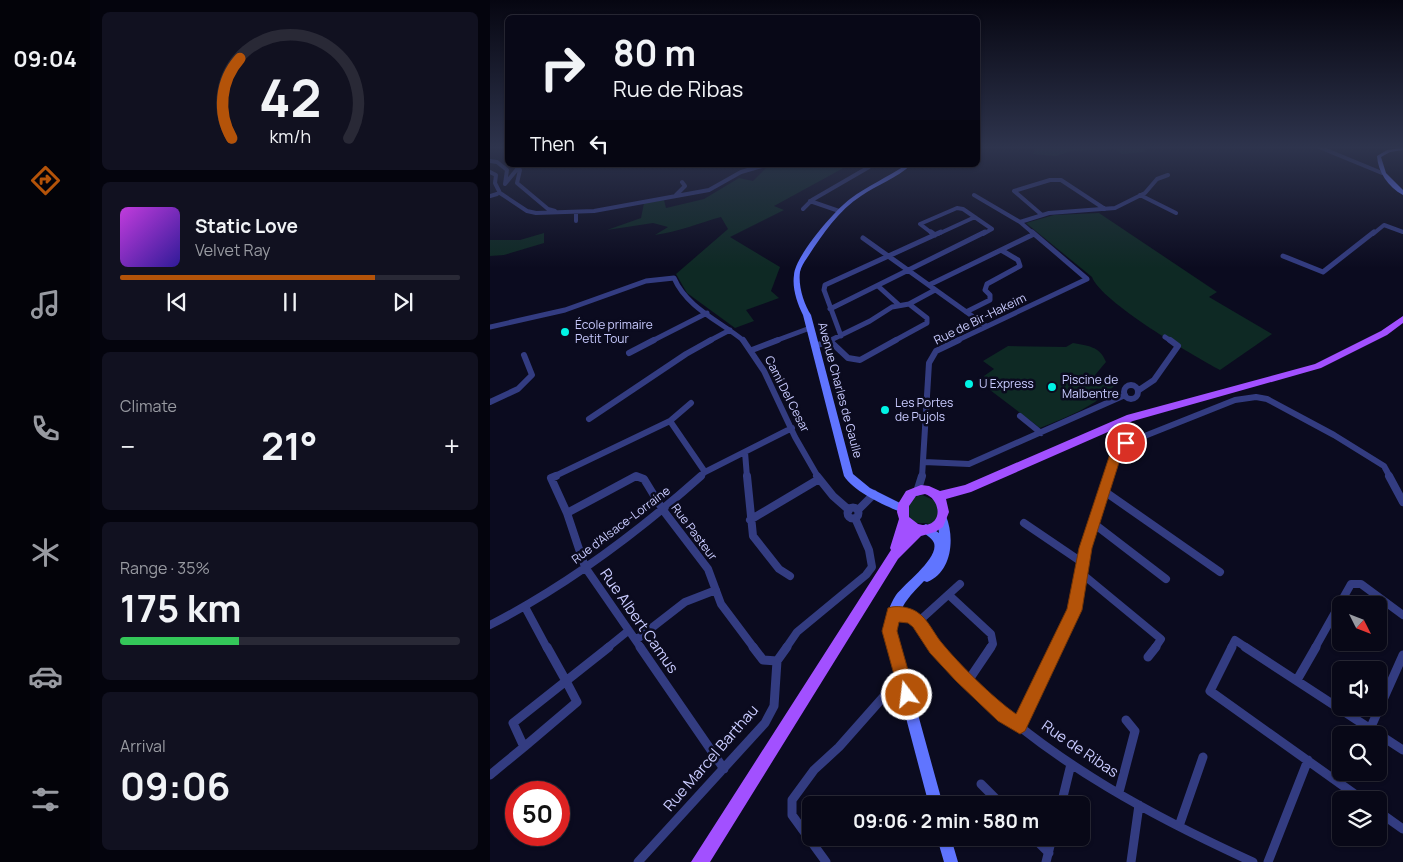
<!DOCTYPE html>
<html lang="en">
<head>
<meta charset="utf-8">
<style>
	:root { --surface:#080817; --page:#111120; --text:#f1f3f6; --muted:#989aa1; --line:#292936; --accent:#b45309 }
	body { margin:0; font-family:Manrope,sans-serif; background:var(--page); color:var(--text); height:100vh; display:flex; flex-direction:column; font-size:19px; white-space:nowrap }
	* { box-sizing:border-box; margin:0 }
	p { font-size:16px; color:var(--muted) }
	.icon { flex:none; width:28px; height:28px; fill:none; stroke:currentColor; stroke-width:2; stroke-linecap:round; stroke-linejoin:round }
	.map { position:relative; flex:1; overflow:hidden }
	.panel { display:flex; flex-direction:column; gap:12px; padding:12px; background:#04040d; width:400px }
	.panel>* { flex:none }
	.banner { position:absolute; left:15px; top:15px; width:475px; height:152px; border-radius:8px; box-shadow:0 1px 4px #0004,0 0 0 1px var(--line); background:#080817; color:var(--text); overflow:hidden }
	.needle { width:32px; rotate:132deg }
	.buttons { position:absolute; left:842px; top:596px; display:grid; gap:10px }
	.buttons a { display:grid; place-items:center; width:55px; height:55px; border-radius:8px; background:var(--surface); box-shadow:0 1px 4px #0004,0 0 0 1px var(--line); font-size:25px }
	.speed { position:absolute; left:15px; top:781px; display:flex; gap:10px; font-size:25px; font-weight:700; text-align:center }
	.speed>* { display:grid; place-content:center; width:65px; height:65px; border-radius:50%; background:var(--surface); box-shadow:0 1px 4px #0004,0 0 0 1px var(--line); line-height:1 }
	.speed .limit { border:8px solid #d22; background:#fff; color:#111 }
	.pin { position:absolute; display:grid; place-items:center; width:42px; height:42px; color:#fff; margin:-21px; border:2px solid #fff; border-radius:50%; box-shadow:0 1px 5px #0007 }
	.me { position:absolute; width:55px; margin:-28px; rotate:345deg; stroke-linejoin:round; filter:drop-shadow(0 0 4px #0008) }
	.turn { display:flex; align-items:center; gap:18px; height:105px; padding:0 25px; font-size:22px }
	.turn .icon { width:65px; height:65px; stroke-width:2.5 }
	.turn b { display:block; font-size:35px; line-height:42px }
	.then { display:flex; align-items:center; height:48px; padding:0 25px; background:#0003; gap:10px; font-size:19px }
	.big { font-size:38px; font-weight:700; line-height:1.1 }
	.panel .widget { flex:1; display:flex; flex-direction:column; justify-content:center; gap:8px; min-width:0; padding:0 18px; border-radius:8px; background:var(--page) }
	.panel .dial { align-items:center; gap:0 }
	.dial svg { height:130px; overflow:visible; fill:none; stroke:var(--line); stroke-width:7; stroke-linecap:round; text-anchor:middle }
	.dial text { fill:var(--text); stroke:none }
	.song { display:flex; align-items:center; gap:15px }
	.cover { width:60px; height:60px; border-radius:8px; background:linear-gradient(135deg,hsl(290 70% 55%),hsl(250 70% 35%)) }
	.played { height:5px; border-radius:2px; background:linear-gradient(90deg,var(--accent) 75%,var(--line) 75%) }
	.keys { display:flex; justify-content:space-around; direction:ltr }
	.heat { display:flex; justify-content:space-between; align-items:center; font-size:28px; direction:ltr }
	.charge { height:8px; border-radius:4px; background:linear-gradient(90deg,#34c759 35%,var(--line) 0) }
	.trip { position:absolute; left:312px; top:796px; width:288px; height:50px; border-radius:8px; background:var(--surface); box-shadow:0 1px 4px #0004,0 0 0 1px var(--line); font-weight:700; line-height:50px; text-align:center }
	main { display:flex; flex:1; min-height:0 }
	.dock { display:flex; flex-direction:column; width:90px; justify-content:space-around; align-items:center; background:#030309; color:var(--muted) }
	.dock .icon { width:35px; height:35px }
	.dock .current { color:var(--accent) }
	.dock b { font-size:22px; color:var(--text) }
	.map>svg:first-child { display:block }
	.green { fill:#0e2924 }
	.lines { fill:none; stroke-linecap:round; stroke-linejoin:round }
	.street-far4 { stroke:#333c81; stroke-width:4 }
	.street-far3 { stroke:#333c81; stroke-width:5 }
	.street-far2 { stroke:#333c81; stroke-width:6 }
	.street-far1 { stroke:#333c81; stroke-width:8 }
	.street { stroke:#333c81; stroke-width:9 }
	.secondary { fill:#6075ff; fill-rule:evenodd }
	.primary { fill:#a250ff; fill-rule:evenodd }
	.route { fill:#b45309; stroke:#753606 }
	.poi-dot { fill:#00f4e5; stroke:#0b0b1f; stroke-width:2 }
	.labels { text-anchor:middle; stroke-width:5; stroke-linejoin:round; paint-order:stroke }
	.street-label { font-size:12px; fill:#c9cbff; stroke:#0b0b1f }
	.poi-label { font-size:12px; fill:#c9cbff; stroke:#0b0b1f; text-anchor:start }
	.near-street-label { font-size:15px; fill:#c9cbff; stroke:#0b0b1f }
</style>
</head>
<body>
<main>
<nav class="dock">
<b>09:04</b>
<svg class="icon current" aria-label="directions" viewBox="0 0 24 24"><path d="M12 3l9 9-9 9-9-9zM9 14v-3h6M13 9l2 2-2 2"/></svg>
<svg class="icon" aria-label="music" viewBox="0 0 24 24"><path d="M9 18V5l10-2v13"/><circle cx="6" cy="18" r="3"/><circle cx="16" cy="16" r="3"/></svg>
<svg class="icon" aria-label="phone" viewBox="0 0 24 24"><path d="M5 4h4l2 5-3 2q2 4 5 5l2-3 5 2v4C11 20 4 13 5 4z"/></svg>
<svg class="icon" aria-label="climate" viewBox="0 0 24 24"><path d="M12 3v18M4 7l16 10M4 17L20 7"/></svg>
<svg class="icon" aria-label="car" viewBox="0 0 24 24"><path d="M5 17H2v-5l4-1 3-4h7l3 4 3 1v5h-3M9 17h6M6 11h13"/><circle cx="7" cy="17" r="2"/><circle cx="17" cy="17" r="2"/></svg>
<svg class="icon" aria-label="filters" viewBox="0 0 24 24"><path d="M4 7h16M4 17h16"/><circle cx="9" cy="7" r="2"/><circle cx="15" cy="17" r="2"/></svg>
</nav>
<section class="panel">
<div class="widget dial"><svg viewBox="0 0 100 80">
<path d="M14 69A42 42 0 1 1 86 69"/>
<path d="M14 69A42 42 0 0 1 19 20" stroke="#b45309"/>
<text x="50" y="56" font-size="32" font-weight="700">42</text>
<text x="50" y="72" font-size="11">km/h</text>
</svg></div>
<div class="widget">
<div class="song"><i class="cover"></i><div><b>Static Love</b><p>Velvet Ray</p></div></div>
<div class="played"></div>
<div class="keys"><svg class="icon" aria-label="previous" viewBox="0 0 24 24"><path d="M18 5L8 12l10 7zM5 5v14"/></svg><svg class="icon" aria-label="pause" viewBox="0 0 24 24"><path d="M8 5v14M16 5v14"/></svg><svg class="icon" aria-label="next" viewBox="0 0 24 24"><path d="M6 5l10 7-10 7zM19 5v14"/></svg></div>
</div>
<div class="widget"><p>Climate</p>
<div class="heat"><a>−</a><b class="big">21°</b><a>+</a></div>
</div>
<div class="widget"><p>Range · 35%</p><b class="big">175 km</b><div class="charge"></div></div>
<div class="widget"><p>Arrival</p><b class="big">09:06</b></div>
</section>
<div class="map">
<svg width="913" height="862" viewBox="0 0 913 862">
	<rect width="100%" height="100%" fill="#0b0b1f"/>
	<!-- green -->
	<path class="green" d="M 546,147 L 653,147 L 656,152 L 632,154 L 626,149 L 582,151 L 566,156 L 543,154 Z
		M 279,165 L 359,165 L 284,206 L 294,210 L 240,237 L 290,267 L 281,291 L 289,298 L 256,310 L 264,321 L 245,328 L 197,293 L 186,274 L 238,229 L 231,217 C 209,223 188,232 165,235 L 178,227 L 163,223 L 117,230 L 151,218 L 154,203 L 174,200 L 176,208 L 214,199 L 249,178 L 263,181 Z
		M 609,213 L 727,292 L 719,297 L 782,334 L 730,370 C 704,356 611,302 602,277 L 536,223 L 564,215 Z
		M 54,233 L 54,243 L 14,255 L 0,256 L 0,240 L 30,240 Z
		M 583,343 C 598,346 610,346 616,362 L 605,375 L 625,385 C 605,407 577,417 550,428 L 500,390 L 502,388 L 494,376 L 504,369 L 493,361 L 518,346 L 576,347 Z
		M 432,495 L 446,501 L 450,508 L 446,521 L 439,525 L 437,523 L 428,523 L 425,525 L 417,519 L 417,502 L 424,497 Z"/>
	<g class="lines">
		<!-- street-far4 -->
		<path class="street-far4" d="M 829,147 L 892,173
			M 0,161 L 7,162 L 17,170 L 15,184 L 28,168 L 30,170 L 27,183 L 58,209 L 65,211
			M 0,172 L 6,175 L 5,183 L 9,191
			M 10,193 L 37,211 L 46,213 L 104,211 L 219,190 L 251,172 L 275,165
			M 186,195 L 195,186 L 192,182
			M 484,195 L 530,222 L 544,234
			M 650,195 L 686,213
			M 0,196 L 7,194
			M 320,201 L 349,211
			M 313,209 L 322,200 L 379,167
			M 86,212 L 86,221
			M 552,215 L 524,191 L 560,180 L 571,180 L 615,209
			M 530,222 L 559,213 L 625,208 L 655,193 L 667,179 L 678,175
			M 443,234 L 430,224 L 467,208 L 473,209 L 502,229 L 493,234
			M 448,234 L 485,217
			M 883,234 L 894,225 L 913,232"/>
		<!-- street-far3 -->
		<path class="street-far3" d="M 441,232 L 445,235
			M 373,238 L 496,326
			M 793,256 L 833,272 L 884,232
			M 439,285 L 544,234
			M 388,286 L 409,305
			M 340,309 L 495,232
			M 476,312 L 500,300 L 500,295 L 495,290 L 497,284 L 530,266 L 528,260 L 511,250
			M 0,327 L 75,310 L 156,281 L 184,278 C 197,308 230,321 254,341
			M 351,336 L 334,290 L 335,285 L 451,232
			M 675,337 L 681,341
			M 162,341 L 217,313
			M 219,341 L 240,330
			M 285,341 L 320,328
			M 339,341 L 380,321 L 402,307 L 419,304 L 445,290
			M 404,341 L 437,323 L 437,318 L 419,304
			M 466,341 L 597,279 L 542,232"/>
		<!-- street-far2 -->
		<path class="street-far2" d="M 253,340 L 274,371 L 305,437 L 328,477
			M 340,341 L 358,358 L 370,360 L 406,340
			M 325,346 L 342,340
			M 262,350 L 288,340
			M 139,353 L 164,340
			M634 392a7 7 0 1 1 14 0a7 7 0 1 1-14 0Z
			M 649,390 L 664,380 L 688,346 L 680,340
			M 0,402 L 28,389 L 42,375 L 34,355
			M 530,416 L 551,433
			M 99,419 L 196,354 L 221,340
			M 180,421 L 201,403
			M 255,452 L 257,477
			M 434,462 L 479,464 L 635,395
			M 63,477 L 180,421 L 215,472
			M 144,477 L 149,477
			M 209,477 L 215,472 L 302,428
			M 432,477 L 439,363 L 446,351 L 469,340
			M 619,477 L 627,451 L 642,441 L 745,400 L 766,397 L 777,399 L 844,435 L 894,466 L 900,477"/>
		<!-- street-far1 -->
		<path class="street-far1" d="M 66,476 L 61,478 L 77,513 L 95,567 L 151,648
			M 257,476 L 263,536 L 289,569 L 300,576
			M 327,476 L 343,496 L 359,510
			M 899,476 L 913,502
			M 614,491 L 730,572
			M 427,492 L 432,476
			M357.5 513a5.5 5.5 0 1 1 11 0a5.5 5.5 0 1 1-11 0Z
			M 368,510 L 384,494
			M 77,513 L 146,476 L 154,479 L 173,510 L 218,569 L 231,604 L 264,648
			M 260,520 L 329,479
			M 534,523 L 593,563
			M 603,523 L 676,579
			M 591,573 L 671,639 L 665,648
			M 460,596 L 501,634 L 503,644 L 500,648
			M 35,607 L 57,648
			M 403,613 C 431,618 430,626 445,648
			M 428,622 L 470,584
			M 0,625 C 76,586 147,533 211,476
			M 146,640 L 195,602 L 226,590
			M 117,648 L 138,631
			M 296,648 L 307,632 L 376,575 L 382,567 L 379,550 L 365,518
			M 566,648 L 584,610 L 596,548 L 619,476
			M 741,648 L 745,640 L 757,648
			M 825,648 L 861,584 L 871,584 L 913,615"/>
		<!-- street -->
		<path class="street" d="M 57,647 L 76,681
			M 150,647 L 234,769
			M 263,647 L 273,660 L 287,661
			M 444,647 C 457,662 473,676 487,690 C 567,765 664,817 763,862
			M 742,647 L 720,691 L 873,800
			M 755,647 L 913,750
			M 658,657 L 666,647
			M 807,680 L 826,647
			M 76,681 L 87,702 L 34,747 L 23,723 Z
			M 76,681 L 119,647
			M 478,681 L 501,647
			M 529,726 L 567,647
			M 880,729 L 913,655
			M 0,775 L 34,747
			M 491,784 L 512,805
			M 629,792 L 645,731 L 636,720
			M 571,805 L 581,764
			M 889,812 L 913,829
			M 689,826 L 713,757
			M 544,838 L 559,853
			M 148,862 L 275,723 L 284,706 L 287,661 L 297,647
			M 336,862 L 302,815 L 302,800 L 324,770 L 349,747 L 411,677
			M 556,862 L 562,838
			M 641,862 L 649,805
			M 778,862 L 818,760"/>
		<!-- secondary -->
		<path class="secondary" d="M 913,148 L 913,150 L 900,152 L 891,157 L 896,173 L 913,190 L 913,195 C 898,187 888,172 887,156 L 897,150 Z
			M 416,165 L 421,165 C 407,178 387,185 371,196 C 348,211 332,235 317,258 C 314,262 311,267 310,272 C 308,286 314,304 321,315 L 363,474 L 380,488 L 414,505 L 416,508 L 414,511 L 411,512 C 395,506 363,491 354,476 L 313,315 C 307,303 302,288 304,275 C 305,256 345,210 360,199 C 377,186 398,177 416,165 Z
			M 452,515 L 456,516 C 465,538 462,572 437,582 L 434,581 C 417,599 410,605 405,631 L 453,805 L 439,805 L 393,631 C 396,619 399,605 406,595 C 415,583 449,558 444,543 C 442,537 434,535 431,529 L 432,526 L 436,524 L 449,533 L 447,519 L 448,516 Z
			M 447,838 L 461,838 L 468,862 L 454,862 Z"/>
		<!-- primary -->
		<path class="primary" d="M 913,316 L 913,323 L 897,335 L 831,368 L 643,421 L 481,492 L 456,499 L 459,512 L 453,527 L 445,532 L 431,536 L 408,559 L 220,862 L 201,862 L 401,550 L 400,548 L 409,519 L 407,512 L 408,504 L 416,491 L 431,485 L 439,486 L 450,491 L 475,485 L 637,415 L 825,364 L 891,331 ZM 435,494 C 449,498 454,522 436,525 C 434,525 431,525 428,524 L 419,517 L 419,506 L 426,496 Z"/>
	</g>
	<!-- sky -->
	<linearGradient id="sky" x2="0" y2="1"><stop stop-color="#060611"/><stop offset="0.55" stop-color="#2e344d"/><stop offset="1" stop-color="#2e344d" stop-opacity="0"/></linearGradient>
	<rect width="913" height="268" fill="url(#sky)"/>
	<!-- route -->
	<path class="route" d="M 636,438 L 641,443 L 632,453 L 602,548 L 592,610 L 535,731 L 530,734 L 508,721 L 466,681 L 440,653 L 423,627 L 418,623 L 409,622 L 407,631 L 425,695 L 422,700 L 417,703 L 411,700 L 392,631 L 398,608 C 406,605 420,607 427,612 C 438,619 443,632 451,642 C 469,664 503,698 526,714 L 577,609 L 589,548 L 621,451 Z"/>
	<!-- markers -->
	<g class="poi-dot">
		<circle cx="75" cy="332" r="5"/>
		<circle cx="479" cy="384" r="5"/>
		<circle cx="562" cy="387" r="5"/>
		<circle cx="395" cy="410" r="5"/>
	</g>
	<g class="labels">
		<!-- street labels -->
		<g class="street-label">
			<text transform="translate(490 319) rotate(-26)" y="4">Rue de Bir-Hakeim</text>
			<text transform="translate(350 390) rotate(75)" y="4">Avenue Charles de Gaulle</text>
			<text transform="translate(297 394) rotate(63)" y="4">Cami Del Cesar</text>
			<text transform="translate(131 525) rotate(-37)" y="4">Rue d'Alsace-Lorraine</text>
			<text transform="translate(204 532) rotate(53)" y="4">Rue Pasteur</text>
		</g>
		<!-- poi labels -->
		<g class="poi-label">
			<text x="85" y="329">École primaire<tspan x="85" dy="14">Petit Tour</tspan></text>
			<text x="572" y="384">Piscine de<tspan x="572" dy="14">Malbentre</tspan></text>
			<text x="489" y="388">U Express</text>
			<text x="405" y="407">Les Portes<tspan x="405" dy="14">de Pujols</tspan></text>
		</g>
		<!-- near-street labels -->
		<g class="near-street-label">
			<text transform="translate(149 621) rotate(55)" y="5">Rue Albert Camus</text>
			<text transform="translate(590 749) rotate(34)" y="5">Rue de Ribas</text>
			<text transform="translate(221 758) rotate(-49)" y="5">Rue Marcel Barthau</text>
		</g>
	</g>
</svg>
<div class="buttons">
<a><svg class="needle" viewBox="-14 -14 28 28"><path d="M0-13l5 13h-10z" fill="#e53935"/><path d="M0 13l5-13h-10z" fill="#989aa1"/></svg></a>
<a><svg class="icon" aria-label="sound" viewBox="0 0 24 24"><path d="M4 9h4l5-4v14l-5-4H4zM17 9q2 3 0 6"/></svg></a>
<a><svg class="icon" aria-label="search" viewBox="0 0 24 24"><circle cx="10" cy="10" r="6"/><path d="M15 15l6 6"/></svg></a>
<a><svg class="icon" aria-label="layers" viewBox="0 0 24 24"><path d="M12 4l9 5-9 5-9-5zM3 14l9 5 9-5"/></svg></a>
</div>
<div class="speed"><div class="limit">50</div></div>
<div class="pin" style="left:636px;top:443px;background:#d93025"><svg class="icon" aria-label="arrive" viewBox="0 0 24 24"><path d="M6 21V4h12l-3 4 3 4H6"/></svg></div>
<svg class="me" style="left:417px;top:695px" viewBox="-20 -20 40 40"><circle r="17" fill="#b45309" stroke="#fff" stroke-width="3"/><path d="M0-11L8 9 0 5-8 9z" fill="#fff"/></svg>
<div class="trip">09:06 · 2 min · 580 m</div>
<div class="banner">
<div class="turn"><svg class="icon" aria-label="right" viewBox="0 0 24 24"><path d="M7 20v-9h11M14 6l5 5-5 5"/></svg><div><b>80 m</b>Rue de Ribas</div></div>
<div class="then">Then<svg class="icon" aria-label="left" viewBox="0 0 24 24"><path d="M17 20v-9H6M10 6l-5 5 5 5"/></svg></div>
</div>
</div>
</main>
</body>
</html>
